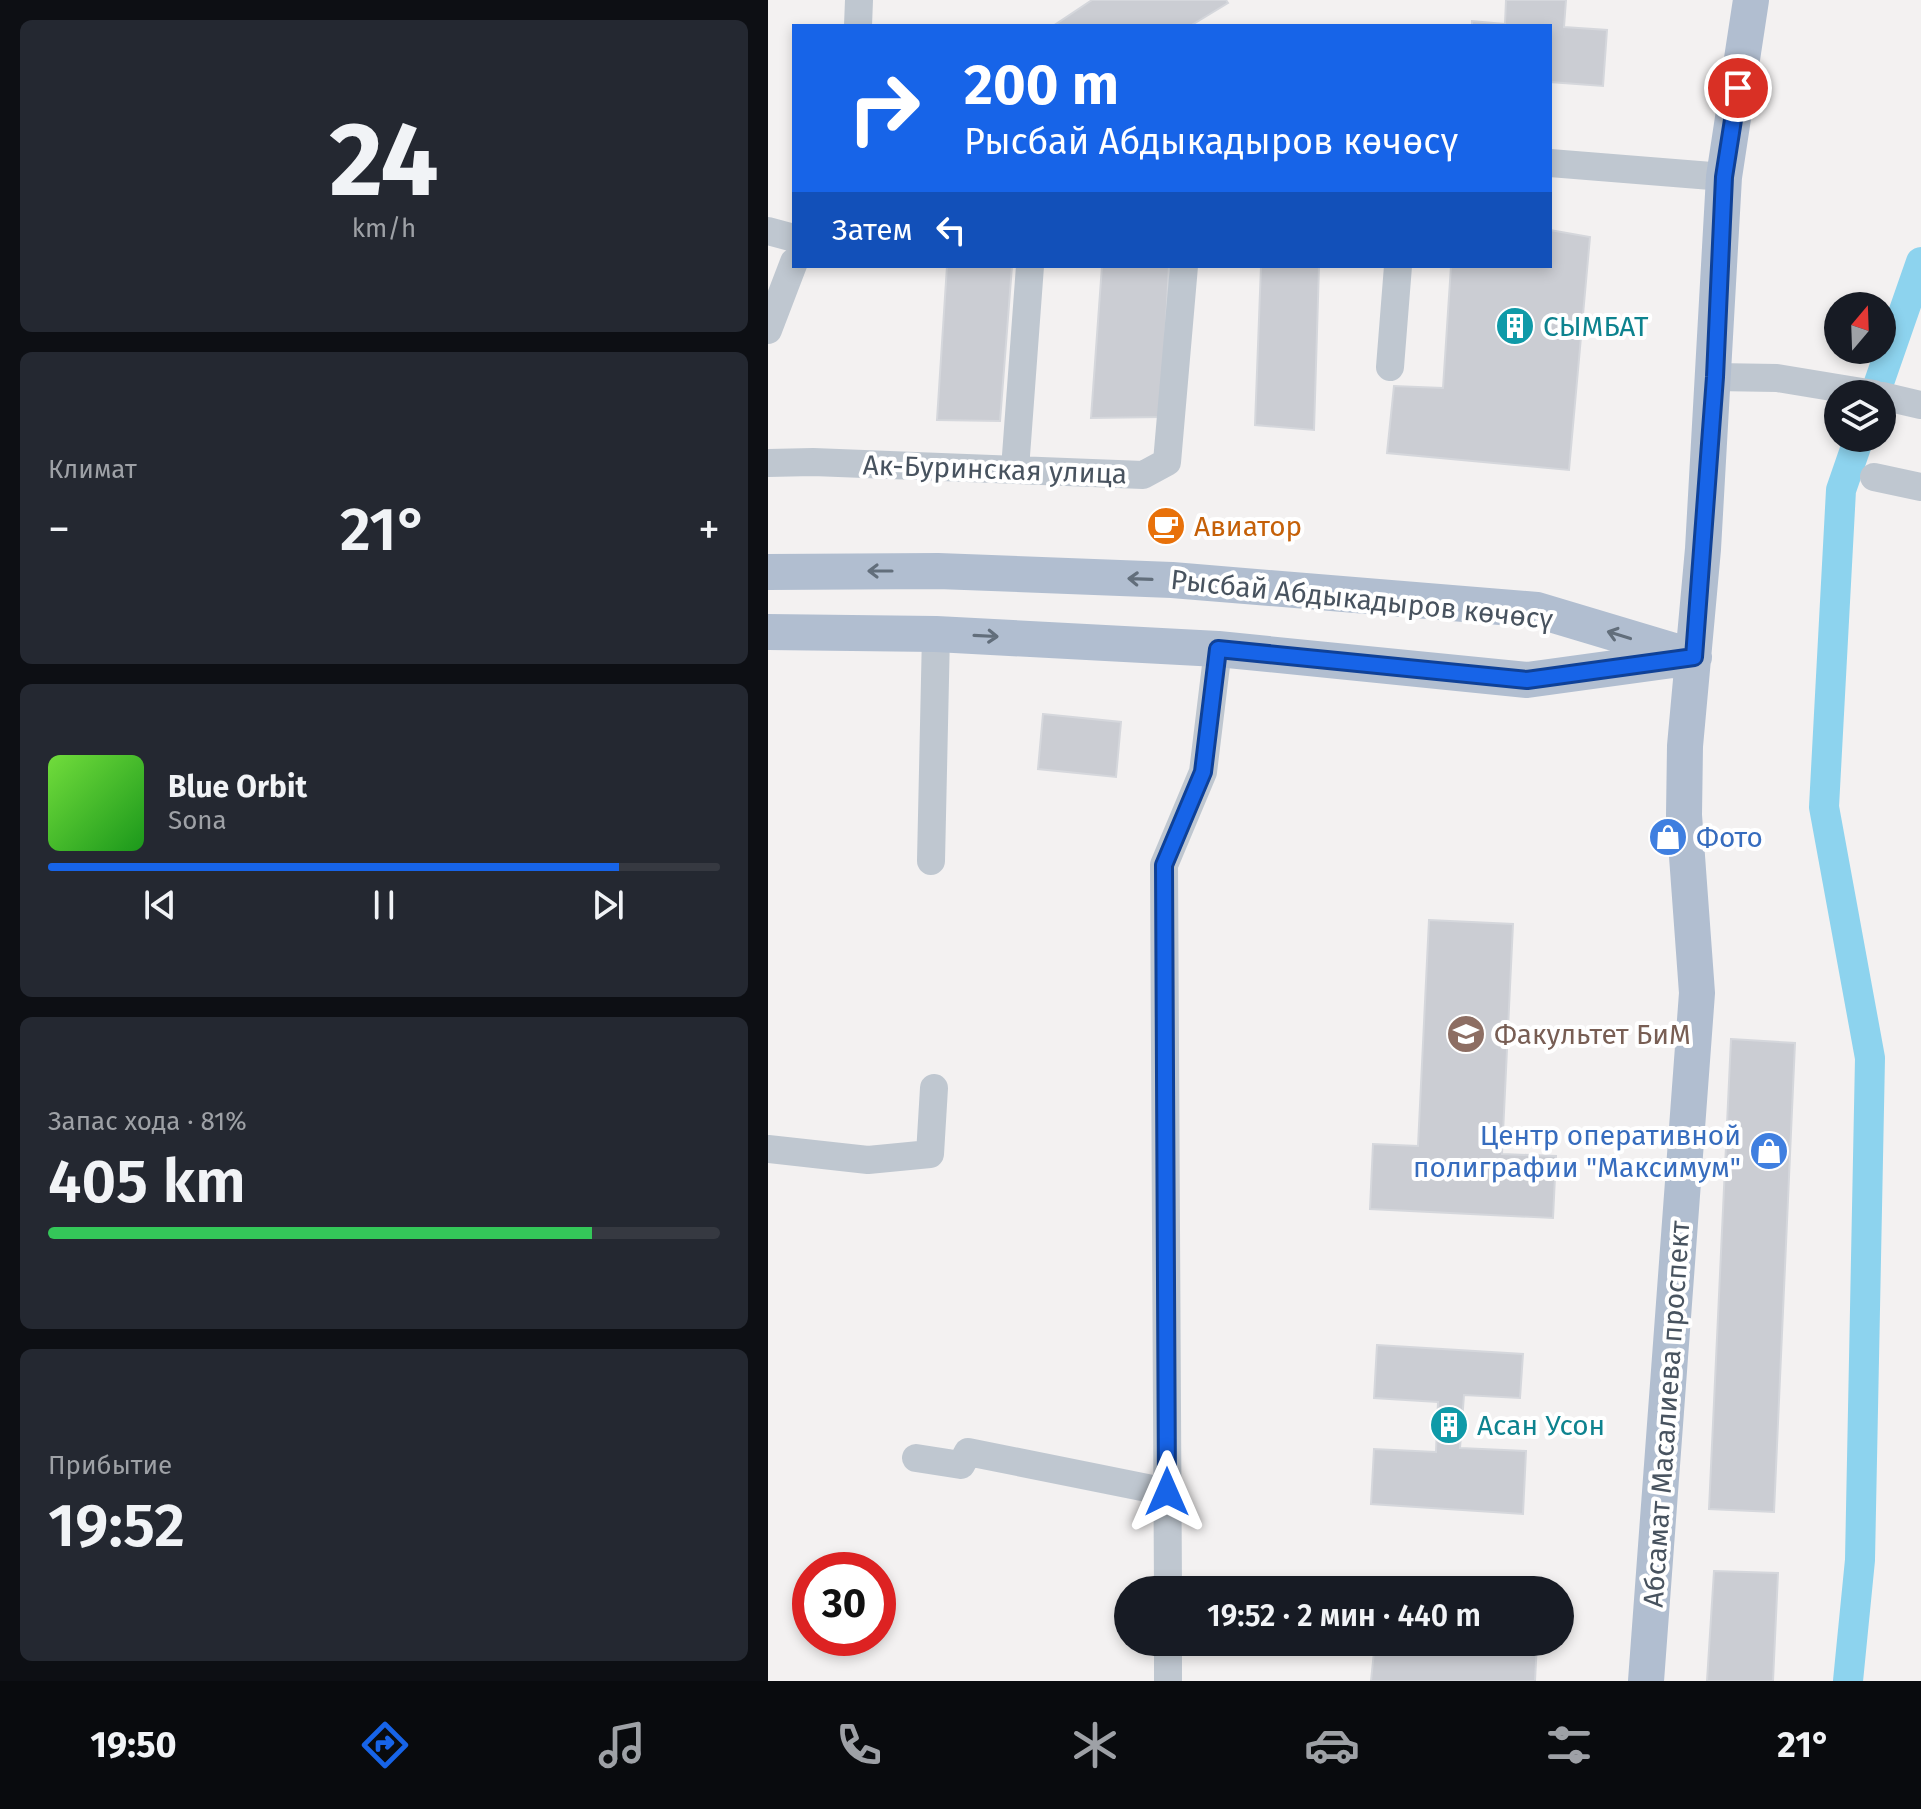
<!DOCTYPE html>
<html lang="ru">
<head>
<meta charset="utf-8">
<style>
	:root { --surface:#171b24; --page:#242831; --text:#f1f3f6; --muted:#9ea1a6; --line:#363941; --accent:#1764e8 }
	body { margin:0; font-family:"Fira Sans",sans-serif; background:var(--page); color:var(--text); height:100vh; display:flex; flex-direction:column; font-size:30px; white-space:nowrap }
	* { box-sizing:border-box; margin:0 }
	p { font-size:26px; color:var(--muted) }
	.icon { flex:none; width:44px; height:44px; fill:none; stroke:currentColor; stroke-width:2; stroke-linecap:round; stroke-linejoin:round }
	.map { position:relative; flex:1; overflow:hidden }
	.sheet { display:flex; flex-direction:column; gap:20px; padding:20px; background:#0d0f14; width:768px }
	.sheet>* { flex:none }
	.hud { position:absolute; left:24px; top:24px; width:760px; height:244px; border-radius:0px; box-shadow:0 4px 12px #0003; background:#1764e8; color:#fff; overflow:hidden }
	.needle { width:52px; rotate:19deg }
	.fabs { position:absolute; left:1056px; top:292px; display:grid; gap:16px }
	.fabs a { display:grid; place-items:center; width:72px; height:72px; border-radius:50%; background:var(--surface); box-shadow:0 4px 12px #0003; font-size:40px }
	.speed { position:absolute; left:24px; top:1552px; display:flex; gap:16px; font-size:40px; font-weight:700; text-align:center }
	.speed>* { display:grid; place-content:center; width:104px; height:104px; border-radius:50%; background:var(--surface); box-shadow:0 4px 12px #0003; line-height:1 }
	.speed .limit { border:12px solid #d22; background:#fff; color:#111 }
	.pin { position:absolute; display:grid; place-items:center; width:68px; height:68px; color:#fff; margin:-34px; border:4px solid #fff; border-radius:50%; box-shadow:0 2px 8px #0007 }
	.me { position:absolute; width:88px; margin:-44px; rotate:0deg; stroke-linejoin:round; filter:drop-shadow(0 0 6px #0008) }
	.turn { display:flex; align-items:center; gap:28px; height:168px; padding:0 40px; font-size:36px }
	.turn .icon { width:104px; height:104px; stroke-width:2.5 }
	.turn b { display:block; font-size:56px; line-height:68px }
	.then { display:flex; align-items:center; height:76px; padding:0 40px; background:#0003; gap:16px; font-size:30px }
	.big { font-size:60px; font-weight:600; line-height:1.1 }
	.sheet .card { flex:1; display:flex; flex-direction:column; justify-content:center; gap:12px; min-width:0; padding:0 28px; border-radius:12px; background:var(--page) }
	.sheet .dial { align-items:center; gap:0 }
	.dial b { font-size:104px; line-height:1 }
	.song { display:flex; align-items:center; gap:24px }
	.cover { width:96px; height:96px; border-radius:12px; background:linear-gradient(135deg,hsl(100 70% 55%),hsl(120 70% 35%)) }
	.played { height:8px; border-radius:4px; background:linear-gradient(90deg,var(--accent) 85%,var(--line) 85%) }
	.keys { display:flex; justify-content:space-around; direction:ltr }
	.heat { display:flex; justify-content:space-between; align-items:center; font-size:44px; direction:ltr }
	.charge { height:12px; border-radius:6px; background:linear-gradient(90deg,#34c759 81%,var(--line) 0) }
	.trip { position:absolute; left:346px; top:1576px; width:460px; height:80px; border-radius:40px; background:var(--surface); box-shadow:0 4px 12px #0003; font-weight:600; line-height:80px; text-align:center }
	.dock { display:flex; height:128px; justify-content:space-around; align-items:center; background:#090b0e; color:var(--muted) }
	.dock .icon { width:56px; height:56px }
	.dock .selected { color:var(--accent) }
	.dock b { font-size:36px; color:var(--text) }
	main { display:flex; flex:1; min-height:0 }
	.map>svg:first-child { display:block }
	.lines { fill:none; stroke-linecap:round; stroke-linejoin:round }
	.canal { stroke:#8dd3ee; stroke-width:30 }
	.building { fill:#cbcdd3; stroke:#d5d7dc; stroke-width:2 }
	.minor { stroke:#bfc7d0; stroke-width:28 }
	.major { stroke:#b1bed0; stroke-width:36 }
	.oneway { stroke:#626e7b }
	.route-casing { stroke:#0f4197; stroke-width:20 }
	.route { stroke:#1764e8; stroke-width:14 }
	.labels { text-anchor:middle; stroke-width:8; stroke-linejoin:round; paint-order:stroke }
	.culture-label { font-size:28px; fill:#0d838f; stroke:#fff; text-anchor:start }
	.street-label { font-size:28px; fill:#48535f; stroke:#fff }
	.food-label { font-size:28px; fill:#c56008; stroke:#fff; text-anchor:start }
	.shop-label { font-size:28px; fill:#366cbe; stroke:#fff; text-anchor:start }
	.education-label { font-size:28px; fill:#785e54; stroke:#fff; text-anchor:start }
</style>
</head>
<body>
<main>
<section class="sheet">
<div class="card dial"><b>24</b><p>km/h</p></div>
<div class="card"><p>Климат</p>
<div class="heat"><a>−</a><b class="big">21°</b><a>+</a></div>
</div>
<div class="card">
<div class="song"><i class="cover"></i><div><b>Blue Orbit</b><p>Sona</p></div></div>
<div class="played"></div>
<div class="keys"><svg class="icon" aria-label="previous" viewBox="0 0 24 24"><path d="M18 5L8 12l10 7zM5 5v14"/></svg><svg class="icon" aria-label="pause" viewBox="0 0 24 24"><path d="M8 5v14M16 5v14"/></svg><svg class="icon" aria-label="next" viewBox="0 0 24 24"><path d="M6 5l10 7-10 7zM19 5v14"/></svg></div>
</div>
<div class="card"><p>Запас хода · 81%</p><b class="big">405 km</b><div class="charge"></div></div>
<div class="card"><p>Прибытие</p><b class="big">19:52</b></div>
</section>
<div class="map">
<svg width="1153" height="1681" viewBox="0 0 1153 1681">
	<rect width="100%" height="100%" fill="#f3f1f1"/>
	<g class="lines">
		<!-- canal -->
		<path class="canal" d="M 1107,394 L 1153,262
			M 1080,1681 L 1092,1560 L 1102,1058 L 1056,807 L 1073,490 L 1091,438"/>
	</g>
	<!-- building -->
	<path class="building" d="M 324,0 L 458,0 L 460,3 L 422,26 L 285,26 Z
		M 738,0 L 798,0 L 796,27 L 839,30 L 835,86 L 782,82 L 782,26 L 704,26 L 704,21 L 737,24 Z
		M 782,230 L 822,237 L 801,470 L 619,453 L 626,386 L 675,388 L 683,266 L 782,266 Z
		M 179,266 L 244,266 L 232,421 L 169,420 Z
		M 334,266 L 401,266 L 393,417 L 323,418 Z
		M 493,266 L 551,266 L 546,430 L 487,425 Z
		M 275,714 L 353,722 L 348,777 L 270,769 Z
		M 661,920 L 745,924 L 734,1154 L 788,1156 L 785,1218 L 602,1209 L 605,1144 L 650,1146 Z
		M 963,1039 L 1027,1043 L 1006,1512 L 941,1509 Z
		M 609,1345 L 755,1354 L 752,1398 L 696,1395 L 692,1448 L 758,1451 L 755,1514 L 603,1504 L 606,1449 L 668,1452 L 670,1402 L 606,1398 Z
		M 946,1571 L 1010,1573 L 1005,1681 L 939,1681 Z
		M 607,1642 L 769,1642 L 767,1681 L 603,1681 Z"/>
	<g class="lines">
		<!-- minor -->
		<path class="minor" d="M 90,26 L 91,0
			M 782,163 L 956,177
			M 0,231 L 26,238
			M 0,330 L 26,262
			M 622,367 L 630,266
			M 947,377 L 1009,378 L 1106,394
			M 1114,396 L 1153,405
			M 0,463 L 45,462 L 375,475 L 399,462 L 416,266
			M 247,469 L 262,266
			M 1106,477 L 1153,487
			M 163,861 L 168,634
			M 0,1149 L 100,1160 L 162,1154 L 166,1088
			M 148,1458 L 193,1465 L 200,1452 L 399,1492
			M 400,1590 L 396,865 L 435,772 L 450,649
			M 400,1642 L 400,1681"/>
		<!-- major -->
		<path class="major" d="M 0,572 L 170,571 L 404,580 L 769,610 L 926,657
			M 0,632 L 168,634 L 450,649 L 759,680 L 912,659
			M 878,1681 L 929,993 L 916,815 L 917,746 L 935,549 L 956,177 L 983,0"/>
	</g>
	<!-- one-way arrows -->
	<defs><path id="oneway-shaft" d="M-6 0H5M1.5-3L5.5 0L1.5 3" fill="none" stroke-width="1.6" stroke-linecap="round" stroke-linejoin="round" transform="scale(2)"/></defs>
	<g class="oneway">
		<use href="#oneway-shaft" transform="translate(112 571) rotate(180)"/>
		<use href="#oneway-shaft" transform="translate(372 579) rotate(-178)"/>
		<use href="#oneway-shaft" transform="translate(851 635) rotate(-163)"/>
		<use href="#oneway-shaft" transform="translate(218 636) rotate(3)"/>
	</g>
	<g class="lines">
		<!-- route casing -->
		<g class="route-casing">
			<path id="route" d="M 399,1492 L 396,865 L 435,772 L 450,649 L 759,680 L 926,657 L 947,377 L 956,177 L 970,88"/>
		</g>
		<!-- route -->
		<use href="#route" class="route"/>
	</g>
	<!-- icons -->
	<defs>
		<g id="building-disc" transform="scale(2)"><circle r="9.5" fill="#0f9aa8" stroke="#fff"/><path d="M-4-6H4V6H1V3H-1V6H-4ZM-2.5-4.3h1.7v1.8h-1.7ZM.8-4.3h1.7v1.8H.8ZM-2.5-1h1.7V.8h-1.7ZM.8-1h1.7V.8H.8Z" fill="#fff"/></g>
		<g id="cafe-disc" transform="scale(2)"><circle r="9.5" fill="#e8710a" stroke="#fff"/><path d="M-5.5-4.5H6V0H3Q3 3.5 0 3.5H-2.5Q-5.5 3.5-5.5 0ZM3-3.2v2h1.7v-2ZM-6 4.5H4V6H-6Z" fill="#fff"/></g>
		<g id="shop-disc" transform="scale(2)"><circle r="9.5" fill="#3f7fe0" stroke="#fff"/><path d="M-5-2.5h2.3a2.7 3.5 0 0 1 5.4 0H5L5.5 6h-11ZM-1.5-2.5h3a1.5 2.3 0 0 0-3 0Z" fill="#fff"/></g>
		<g id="university-disc" transform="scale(2)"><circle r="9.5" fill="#8d6e63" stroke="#fff"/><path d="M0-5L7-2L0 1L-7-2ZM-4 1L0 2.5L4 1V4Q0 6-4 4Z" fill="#fff"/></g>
	</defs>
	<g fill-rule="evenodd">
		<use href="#building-disc" x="747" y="326"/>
		<use href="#cafe-disc" x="398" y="526"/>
		<use href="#shop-disc" x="900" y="837"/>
		<use href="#university-disc" x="698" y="1034"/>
		<use href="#shop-disc" x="1001" y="1151"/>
		<use href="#building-disc" x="681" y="1425"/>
	</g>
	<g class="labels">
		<!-- culture labels -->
		<g class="culture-label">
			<text x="775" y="336">СЫМБАТ</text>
			<text x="709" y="1435">Асан Усон</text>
		</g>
		<!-- street labels -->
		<g class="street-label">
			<text transform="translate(227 469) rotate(2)" y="10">Ак-Буринская улица</text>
			<text transform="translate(594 599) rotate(6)" y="10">Рысбай Абдыкадыров көчөсү</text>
			<text transform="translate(898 1414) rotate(-86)" y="10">Абсамат Масалиева проспект</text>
		</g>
		<!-- food labels -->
		<g class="food-label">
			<text x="426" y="536">Авиатор</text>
		</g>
		<!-- shop labels -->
		<g class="shop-label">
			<text x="928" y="847">Фото</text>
			<text x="973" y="1145" text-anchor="end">Центр оперативной<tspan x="973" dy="32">полиграфии "Максимум"</tspan></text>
		</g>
		<!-- education labels -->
		<g class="education-label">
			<text x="726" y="1044">Факультет БиМ</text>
		</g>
	</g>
</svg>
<div class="fabs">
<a><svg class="needle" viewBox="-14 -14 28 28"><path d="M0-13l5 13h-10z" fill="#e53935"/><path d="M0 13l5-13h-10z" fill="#9ea1a6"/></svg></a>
<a><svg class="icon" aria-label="layers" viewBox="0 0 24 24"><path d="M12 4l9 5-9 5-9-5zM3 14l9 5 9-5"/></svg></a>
</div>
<div class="speed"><div class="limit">30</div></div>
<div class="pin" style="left:970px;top:88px;background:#d93025"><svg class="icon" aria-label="arrive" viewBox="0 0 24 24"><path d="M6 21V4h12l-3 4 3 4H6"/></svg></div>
<svg class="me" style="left:399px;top:1492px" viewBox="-20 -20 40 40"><path d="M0-17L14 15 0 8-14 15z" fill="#1764e8" stroke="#fff" stroke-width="4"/></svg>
<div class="trip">19:52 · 2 мин · 440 m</div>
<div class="hud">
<div class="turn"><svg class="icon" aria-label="right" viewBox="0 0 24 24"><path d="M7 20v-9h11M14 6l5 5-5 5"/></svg><div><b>200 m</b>Рысбай Абдыкадыров көчөсү</div></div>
<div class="then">Затем<svg class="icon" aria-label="left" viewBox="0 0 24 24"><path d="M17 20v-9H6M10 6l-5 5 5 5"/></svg></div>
</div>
</div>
</main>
<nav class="dock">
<b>19:50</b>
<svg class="icon selected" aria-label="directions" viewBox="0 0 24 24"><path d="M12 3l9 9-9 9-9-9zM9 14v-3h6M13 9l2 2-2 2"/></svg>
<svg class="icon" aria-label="music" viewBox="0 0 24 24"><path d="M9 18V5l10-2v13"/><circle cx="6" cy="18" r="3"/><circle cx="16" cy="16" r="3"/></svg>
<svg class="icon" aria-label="phone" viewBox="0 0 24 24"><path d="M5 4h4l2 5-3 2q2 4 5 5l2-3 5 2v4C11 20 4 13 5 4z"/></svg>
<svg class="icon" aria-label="climate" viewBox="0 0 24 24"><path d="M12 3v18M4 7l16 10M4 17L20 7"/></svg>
<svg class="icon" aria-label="car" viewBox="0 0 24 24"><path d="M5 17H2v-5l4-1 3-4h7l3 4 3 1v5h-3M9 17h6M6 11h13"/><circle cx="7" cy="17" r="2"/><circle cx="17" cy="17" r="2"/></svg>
<svg class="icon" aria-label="filters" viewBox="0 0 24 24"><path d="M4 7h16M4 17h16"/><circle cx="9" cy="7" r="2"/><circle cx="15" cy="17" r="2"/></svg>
<b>21°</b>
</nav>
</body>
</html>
